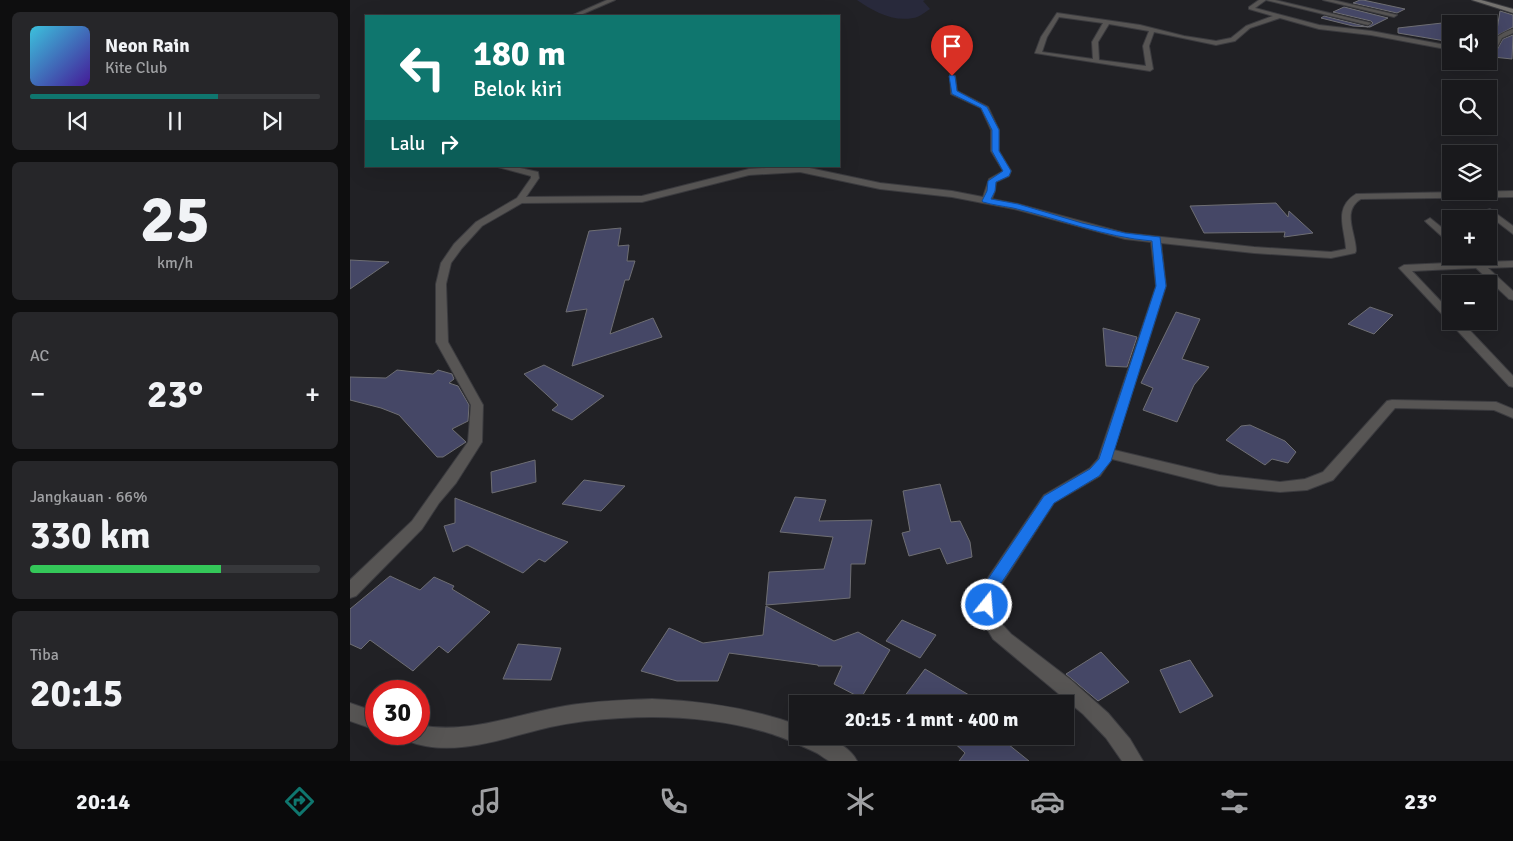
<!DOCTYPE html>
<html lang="id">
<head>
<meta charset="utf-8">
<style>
	:root { --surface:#19191c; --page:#262629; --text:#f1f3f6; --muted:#9fa0a3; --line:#37383b; --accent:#0f766e }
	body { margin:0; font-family:Signika,sans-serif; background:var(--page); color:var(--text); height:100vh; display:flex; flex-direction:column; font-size:19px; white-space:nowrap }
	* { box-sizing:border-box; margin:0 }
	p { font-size:16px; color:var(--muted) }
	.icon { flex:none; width:28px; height:28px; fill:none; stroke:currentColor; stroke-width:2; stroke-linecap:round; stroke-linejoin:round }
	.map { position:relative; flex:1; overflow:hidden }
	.side { display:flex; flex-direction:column; gap:12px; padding:12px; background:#0e0e0f; width:350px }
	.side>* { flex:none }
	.guide { position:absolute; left:15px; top:15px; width:475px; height:152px; border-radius:0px; box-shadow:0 5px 20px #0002,0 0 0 1px var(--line); background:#0f766e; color:#fff; overflow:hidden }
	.controls { position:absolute; left:1092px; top:15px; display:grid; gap:10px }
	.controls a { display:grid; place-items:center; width:55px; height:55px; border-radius:0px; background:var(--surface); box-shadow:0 5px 20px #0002,0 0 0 1px var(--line); font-size:25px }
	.speed { position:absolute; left:15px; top:680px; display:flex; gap:10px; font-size:25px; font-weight:700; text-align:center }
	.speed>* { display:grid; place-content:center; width:65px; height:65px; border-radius:50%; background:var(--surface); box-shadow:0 5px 20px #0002,0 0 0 1px var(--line); line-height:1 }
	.speed .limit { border:8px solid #d22; background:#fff; color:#111 }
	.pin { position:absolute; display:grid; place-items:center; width:42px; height:42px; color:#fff; margin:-51px -21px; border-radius:50% 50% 50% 0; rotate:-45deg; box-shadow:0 0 5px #0007 }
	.pin .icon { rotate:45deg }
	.me { position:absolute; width:55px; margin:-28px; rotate:17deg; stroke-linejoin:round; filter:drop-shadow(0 0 4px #0008) }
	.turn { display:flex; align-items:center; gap:18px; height:105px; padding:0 25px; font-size:22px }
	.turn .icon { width:65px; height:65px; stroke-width:2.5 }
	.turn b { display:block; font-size:35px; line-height:42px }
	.then { display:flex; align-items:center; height:48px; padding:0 25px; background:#0003; gap:10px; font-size:19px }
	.big { font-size:38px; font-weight:700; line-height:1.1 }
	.side .widget { flex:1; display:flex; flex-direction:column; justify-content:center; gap:8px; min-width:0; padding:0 18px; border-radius:8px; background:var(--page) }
	.side .dial { align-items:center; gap:0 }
	.dial b { font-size:65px; line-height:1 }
	.song { display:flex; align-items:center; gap:15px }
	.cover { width:60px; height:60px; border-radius:8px; background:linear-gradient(135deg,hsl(190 70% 55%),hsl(260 70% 35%)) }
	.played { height:5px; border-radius:2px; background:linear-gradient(90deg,var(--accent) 65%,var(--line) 65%) }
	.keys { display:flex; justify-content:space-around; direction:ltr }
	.heat { display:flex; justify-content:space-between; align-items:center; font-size:28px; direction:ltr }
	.charge { height:8px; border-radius:4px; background:linear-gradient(90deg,#34c759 66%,var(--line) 0) }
	.trip { position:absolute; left:439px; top:695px; width:285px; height:50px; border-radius:0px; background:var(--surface); box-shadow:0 5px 20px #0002,0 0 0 1px var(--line); font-weight:700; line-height:50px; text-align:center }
	.tab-bar { display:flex; height:80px; justify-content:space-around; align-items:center; background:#0a0a0b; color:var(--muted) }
	.tab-bar .icon { width:35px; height:35px }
	.tab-bar .on { color:var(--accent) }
	.tab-bar b { font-size:22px; color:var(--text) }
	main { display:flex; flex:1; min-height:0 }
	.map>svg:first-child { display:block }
	.green { fill:#28293b }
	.building { fill:#454766; stroke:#6e6e73 }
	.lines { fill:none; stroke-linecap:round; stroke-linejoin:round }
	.street-casing { stroke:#3b3b3f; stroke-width:2 }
	.secondary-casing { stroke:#3b3b3f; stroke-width:2 }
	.street { fill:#575554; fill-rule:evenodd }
	.secondary { fill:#757370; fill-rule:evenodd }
	.route { fill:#1a73e8; stroke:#114b97 }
</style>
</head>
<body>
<main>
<section class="side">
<div class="widget">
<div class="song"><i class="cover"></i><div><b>Neon Rain</b><p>Kite Club</p></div></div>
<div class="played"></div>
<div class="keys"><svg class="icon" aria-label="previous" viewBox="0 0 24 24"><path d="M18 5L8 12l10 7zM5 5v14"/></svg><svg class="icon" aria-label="pause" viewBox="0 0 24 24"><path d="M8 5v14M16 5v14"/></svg><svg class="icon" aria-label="next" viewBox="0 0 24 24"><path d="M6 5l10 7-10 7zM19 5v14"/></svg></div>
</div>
<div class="widget dial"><b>25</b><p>km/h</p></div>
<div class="widget"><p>AC</p>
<div class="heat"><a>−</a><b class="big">23°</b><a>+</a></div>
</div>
<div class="widget"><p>Jangkauan · 66%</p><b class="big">330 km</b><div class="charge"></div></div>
<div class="widget"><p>Tiba</p><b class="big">20:15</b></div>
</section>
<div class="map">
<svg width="1163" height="761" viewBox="0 0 1163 761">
	<rect width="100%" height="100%" fill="#212125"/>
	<!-- green -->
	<path class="green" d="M 507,0 L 575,0 L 573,1 L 580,9 C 575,12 568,18 563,18 C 542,22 523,11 507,0 Z"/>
	<!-- building -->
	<path class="building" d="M 1010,0 L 1013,0 L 1055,9 L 1047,13 L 1003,3 Z
		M 994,7 L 1038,18 L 1020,27 L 1003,26 L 971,18 L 974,16 L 1018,27 L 1023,23 L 1021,21 L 983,12 Z
		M 1150,11 L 1163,15 L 1163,27 L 1146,36 Z
		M 1101,22 L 1101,42 L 1048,33 L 1048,28 Z
		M 1163,35 L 1162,59 L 1143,57 L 1153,39 Z
		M 926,203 L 938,217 L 939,211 L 963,233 L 934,237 L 935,232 L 854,233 L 840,206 Z
		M 271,228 L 268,246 L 279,245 L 277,261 L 285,261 L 279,280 L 275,280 L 260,334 L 303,318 L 312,337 L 222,366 L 237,309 L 216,312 L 239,231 Z
		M 0,260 L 39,262 L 0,289 Z
		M 1020,307 L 1043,315 L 1024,334 L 998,324 Z
		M 826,312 L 850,319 L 832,359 L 859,367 L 844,385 L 827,422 L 793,410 L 803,388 L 791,383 Z
		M 753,328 L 787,337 L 777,367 L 756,366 Z
		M 194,365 L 254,396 L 222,420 L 202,410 L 208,405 L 174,374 Z
		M 47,370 L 83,374 L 88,370 L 102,374 L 104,379 L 99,383 L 108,386 L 119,405 L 118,421 L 102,429 L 116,442 L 93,457 L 87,457 L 49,415 L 31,408 L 0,400 L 0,377 L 36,378 Z
		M 900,425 L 935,441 L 946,452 L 938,463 L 922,459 L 915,465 L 876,440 L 891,426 Z
		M 185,460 L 186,482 L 142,493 L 141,472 Z
		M 234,480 L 275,486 L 251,511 L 212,504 Z
		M 590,484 L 601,522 L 610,521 L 620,542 L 622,557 L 597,564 L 590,548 L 559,556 L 552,533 L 560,531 L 553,491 Z
		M 445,497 L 476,500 L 469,521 L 522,520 L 515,564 L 501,564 L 500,598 L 416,605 L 419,572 L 474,569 L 483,537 L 430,532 Z
		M 105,498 L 189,531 L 218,542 L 195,562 L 189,559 L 173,573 L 117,545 L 103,552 L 94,526 L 105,523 Z
		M 40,576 L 70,590 L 84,577 L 104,586 L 102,589 L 140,612 L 98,653 L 89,646 L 63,671 L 20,640 L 11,649 L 0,644 L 0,609 Z
		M 416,606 L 484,641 L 508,632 L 540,650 L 511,698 L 484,684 L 492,666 L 468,666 L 468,665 L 379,653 L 368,681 L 327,681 L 291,671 L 319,628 L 353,643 L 413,635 Z
		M 552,620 L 586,635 L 570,658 L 536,641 Z
		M 168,644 L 211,648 L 201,680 L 153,679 Z
		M 751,652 L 779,682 L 748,701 L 716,674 Z
		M 840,660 L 863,696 L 830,713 L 810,670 Z
		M 575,669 L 619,695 L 613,704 L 562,704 L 554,697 Z
		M 597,736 L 648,736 L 679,761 L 609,761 L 615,753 Z"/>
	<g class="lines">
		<!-- street casing -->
		<g class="street-casing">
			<path id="street" d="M 257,0 L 265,0 L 228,16 L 221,16 Z
				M 909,0 L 925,0 L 1021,23 L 1018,25 L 916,0 L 905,8 L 969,25 L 1021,31 L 1101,46 L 1101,50 L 1021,35 L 969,29 L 930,18 L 900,28 L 885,41 L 866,45 L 804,32 L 799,46 L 803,69 L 800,71 L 685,53 L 691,37 L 707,13 L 790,25 L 834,36 L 866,41 L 881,38 L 896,26 L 923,16 L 899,9 L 899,7 ZM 709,17 L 753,23 L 742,42 L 743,59 L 692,52 L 697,37 ZM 759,24 L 799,31 L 793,46 L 796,66 L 749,60 L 748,42 Z
				M 973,0 L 983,0 L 1047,15 L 1044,17 Z
				M 1163,29 L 1163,33 L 1152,38 L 1146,49 L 1139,53 C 1139,40 1151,33 1163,29 Z
				M 600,75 L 605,76 L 607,91 L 638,107 L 649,130 L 649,151 L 661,171 L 659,176 L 646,182 L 645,191 L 642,199 L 668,204 L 775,233 L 904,247 L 981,252 L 996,249 C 995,229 983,208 1006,194 L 1163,191 L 1163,197 L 1011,199 C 991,211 1006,233 1006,251 L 1005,253 L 981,258 L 904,253 L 811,243 L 816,286 L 764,450 L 869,475 L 930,482 L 955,479 L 973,472 L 1037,401 L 1042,400 L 1146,402 L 1163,409 L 1163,418 L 1144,410 L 1045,408 L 983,480 L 957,490 L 930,492 L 869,486 L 762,459 L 750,476 L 704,503 L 647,591 L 646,609 L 650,622 L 661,634 L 721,680 L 758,713 L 780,739 L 793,761 L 772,761 L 756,738 L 733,714 L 643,639 L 632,620 L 629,609 L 633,585 L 694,495 L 740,468 L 748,459 L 806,286 L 801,242 L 775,239 L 664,209 L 602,197 L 530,189 L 450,172 L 399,175 L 292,202 L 172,203 L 132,226 L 112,248 L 101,263 L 96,284 L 98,342 L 133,405 L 132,442 L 106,483 L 89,503 L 72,529 L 6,596 L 0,598 L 0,580 L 62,521 L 118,442 L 121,405 L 86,342 L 86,284 L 91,263 L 104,244 L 126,222 L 167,198 L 181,178 L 181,176 L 144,166 L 161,166 L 188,172 L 189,178 L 176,197 L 292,196 L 399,169 L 450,166 L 530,183 L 602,191 L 633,197 L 639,179 L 653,171 L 641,151 L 641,130 L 631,108 L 601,94 Z
				M 1140,209 L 1163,226 L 1163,234 L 1137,214 L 1137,210 Z
				M 1080,218 L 1101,235 L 1101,243 L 1098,242 L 1077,223 L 1075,221 Z
				M 1114,256 L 1125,256 L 1132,262 L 1163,261 L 1163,267 L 1138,268 L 1163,291 L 1163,300 L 1159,299 L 1126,268 L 1062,271 L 1101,312 L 1101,321 L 1111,321 L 1163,376 L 1163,387 L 1159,386 L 1049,268 L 1054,265 L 1120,262 Z
				M 302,699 C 353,701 400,708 448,725 L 448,736 C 455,736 464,735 472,736 C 484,738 502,750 507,761 C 499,761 488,761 480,761 C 476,760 471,755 467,753 C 452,746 437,739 422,734 C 374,719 321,715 271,718 C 247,719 223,722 200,727 C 156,737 103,759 58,741 L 55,734 L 69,734 L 69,725 C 118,735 167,714 215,706 C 244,701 273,700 302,699 Z
				M 0,703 L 26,712 L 26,730 L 0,721 Z"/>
		</g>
		<!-- secondary casing -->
		<g class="secondary-casing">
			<path id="secondary" d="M 1122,0 L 1131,0 L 1163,9 L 1163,13 Z"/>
		</g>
		<!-- street -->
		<use href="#street" class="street"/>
		<!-- secondary -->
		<use href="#secondary" class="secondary"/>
	</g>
	<!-- route -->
	<path class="route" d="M 602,75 L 605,76 L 607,91 L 637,107 L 649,130 L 649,151 L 661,171 L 659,176 L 646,182 L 645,191 L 641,199 L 668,204 L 732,223 L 775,233 L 810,237 L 816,286 L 761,461 L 749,476 L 704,503 L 646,591 L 642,610 L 637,612 L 632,610 L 630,605 L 634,585 L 694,496 L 740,469 L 749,459 L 806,286 L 802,241 C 754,237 710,219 663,208 C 653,206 643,205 633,202 L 632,201 L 637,191 L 638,181 L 653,171 L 642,151 L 642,130 L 631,108 L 602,94 L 599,76 Z"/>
</svg>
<div class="controls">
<a><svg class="icon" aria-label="sound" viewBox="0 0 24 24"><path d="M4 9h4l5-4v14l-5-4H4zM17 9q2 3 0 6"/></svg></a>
<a><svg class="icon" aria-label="search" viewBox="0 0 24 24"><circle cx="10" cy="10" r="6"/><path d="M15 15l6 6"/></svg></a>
<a><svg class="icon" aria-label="layers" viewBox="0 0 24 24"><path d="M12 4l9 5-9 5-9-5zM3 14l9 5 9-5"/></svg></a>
<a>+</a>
<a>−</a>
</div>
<div class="speed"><div class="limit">30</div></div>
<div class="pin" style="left:602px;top:76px;background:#d93025"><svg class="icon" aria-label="arrive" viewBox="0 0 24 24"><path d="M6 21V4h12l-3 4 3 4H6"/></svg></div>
<svg class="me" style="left:637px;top:605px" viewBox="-20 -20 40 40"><circle r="17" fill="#1a73e8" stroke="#fff" stroke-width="3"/><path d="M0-11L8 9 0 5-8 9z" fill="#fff"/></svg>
<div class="trip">20:15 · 1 mnt · 400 m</div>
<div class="guide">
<div class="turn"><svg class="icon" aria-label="left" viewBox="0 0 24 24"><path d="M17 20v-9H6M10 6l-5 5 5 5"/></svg><div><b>180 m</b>Belok kiri</div></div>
<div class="then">Lalu<svg class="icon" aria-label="right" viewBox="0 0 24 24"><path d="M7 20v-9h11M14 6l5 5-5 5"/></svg></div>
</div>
</div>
</main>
<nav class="tab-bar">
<b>20:14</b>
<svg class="icon on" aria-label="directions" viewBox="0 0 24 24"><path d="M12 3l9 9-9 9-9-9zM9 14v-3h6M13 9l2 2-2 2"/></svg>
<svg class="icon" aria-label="music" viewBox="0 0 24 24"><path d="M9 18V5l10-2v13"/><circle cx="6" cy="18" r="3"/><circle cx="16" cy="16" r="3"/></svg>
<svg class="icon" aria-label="phone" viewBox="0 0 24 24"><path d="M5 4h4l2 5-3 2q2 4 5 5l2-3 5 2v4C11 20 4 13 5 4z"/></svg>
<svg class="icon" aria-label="climate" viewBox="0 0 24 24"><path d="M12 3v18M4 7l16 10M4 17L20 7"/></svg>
<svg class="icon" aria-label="car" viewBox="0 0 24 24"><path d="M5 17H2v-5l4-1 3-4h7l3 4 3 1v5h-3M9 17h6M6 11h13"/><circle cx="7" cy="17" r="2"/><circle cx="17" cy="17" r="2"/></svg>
<svg class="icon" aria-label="filters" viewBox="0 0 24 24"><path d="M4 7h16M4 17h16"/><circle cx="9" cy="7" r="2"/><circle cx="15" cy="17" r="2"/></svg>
<b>23°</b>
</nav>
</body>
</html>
